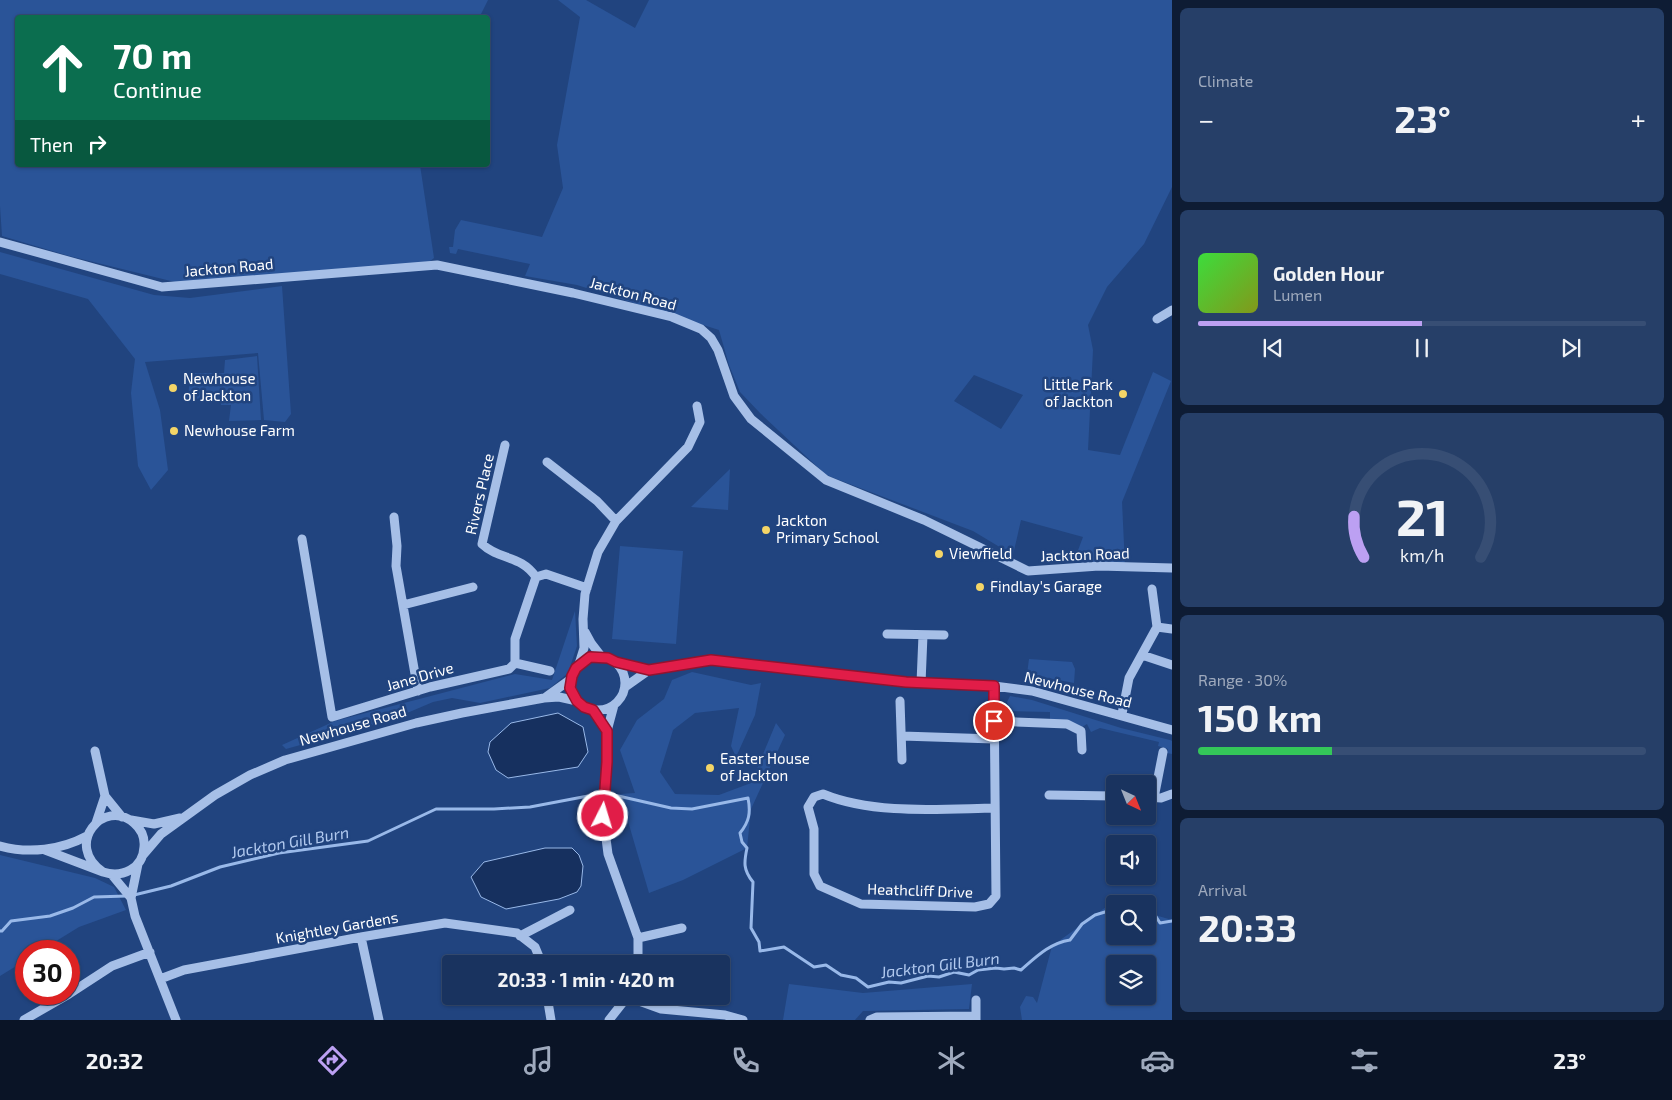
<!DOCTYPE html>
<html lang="en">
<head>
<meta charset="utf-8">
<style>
	:root { --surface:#19335f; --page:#263f68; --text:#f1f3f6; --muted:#9faabd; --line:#374e74; --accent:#bca0f2 }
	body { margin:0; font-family:"Exo 2",sans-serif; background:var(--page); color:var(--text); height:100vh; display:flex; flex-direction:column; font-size:19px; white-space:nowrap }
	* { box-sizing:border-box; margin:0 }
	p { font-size:16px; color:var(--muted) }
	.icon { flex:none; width:28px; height:28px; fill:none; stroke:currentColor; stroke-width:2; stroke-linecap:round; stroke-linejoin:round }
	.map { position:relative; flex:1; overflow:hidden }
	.details { display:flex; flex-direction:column; gap:8px; padding:8px; background:#0e1c34; width:500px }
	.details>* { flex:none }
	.guide { position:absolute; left:15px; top:15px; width:475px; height:152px; border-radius:5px; box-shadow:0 1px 4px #0004,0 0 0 1px var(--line); background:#0b6e4f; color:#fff; overflow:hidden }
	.needle { width:32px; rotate:137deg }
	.buttons { position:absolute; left:1106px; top:775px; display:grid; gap:10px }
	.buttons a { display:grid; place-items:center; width:50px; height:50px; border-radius:5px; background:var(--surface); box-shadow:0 1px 4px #0004,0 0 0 1px var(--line); font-size:25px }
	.speed { position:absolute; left:15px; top:940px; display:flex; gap:10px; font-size:25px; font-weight:700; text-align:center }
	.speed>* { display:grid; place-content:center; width:65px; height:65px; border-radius:50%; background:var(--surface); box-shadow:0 1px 4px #0004,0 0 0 1px var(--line); line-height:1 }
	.speed .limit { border:8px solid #d22; background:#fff; color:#111 }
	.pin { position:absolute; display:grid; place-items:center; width:42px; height:42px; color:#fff; margin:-21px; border:2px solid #fff; border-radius:50%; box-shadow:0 1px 5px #0007 }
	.me { position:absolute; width:55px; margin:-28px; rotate:5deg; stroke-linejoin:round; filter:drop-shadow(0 0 4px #0008) }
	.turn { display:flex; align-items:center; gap:18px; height:105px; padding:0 15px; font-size:22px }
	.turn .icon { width:65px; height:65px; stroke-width:2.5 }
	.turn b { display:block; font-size:35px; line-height:42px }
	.then { display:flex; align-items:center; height:48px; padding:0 15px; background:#0003; gap:10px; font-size:19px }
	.big { font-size:38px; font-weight:700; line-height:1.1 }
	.details .card { flex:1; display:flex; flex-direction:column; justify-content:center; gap:8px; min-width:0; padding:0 18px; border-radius:8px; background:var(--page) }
	.details .dial { align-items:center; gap:0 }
	.dial svg { height:130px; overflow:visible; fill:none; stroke:var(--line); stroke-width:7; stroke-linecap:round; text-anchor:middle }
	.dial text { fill:var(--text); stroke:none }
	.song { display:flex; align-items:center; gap:15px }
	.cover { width:60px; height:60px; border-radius:8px; background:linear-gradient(135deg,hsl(120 70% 55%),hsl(70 70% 35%)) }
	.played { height:5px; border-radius:2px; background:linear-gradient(90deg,var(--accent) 50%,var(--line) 50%) }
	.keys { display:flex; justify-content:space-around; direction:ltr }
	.heat { display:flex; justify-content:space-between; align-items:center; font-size:28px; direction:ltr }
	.charge { height:8px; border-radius:4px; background:linear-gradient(90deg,#34c759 30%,var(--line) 0) }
	.trip { position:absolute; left:442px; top:955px; width:288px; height:50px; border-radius:5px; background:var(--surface); box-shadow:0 1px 4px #0004,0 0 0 1px var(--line); font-weight:700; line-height:50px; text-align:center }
	.dock { display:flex; height:80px; justify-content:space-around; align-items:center; background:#0a1426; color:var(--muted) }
	.dock .icon { width:35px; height:35px }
	.dock .current { color:var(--accent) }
	.dock b { font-size:22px; color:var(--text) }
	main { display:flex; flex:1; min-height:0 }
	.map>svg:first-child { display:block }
	.green { fill:#2a5498; fill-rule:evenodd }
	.water { fill:#16305f; stroke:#99b9e9 }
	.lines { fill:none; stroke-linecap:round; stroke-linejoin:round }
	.stream { stroke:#99b9e9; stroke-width:3 }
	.minor { stroke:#a6bfe7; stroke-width:9 }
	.route-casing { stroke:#92132f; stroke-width:12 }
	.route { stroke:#e11d48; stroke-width:9 }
	.poi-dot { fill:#f4d567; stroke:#21447f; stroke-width:2 }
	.labels { text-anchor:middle; stroke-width:5; stroke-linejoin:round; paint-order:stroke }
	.street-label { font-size:15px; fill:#fff; stroke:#21447f }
	.poi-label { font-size:15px; fill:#fff; stroke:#21447f; text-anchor:start }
	.water-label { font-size:16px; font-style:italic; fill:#b1c9ef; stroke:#21447f }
</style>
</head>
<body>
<main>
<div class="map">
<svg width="1172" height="1020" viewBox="0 0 1172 1020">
	<rect width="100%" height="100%" fill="#21447f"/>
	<!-- green -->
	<path class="green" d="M 0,0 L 488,0 L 479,18 L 18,18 L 18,165 L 420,165 L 434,258 L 429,262 L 179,283 L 69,256 L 2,236 L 0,206 Z
		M 558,0 L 586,0 L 635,28 L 649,0 L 1172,0 L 1172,187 L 1144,244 L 1107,287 L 1088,325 L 1093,350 L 1088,450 L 1120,455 L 1153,372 L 1171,381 L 1122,502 L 1125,565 L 1074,561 L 1083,537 L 1021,520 L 1013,555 L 973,531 L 826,475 L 760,413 L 740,392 L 729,365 L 719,330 L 577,285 L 525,276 L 530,264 L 458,249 L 456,254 L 450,253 L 449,247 L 453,247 L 455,230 L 461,220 L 542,237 L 563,188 L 557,145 L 580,17 ZM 974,375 L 1023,395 L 1001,429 L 954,401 Z
		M 0,252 L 154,295 L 190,298 L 282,286 L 291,414 L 285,422 L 264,420 L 258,353 L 145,362 L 160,410 L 168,470 L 151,490 L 138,466 L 131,393 L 135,359 L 88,299 L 0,274 Z
		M 257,356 L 261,420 L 229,421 L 231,405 L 221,405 L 220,398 L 188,399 L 190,373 L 224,373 L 225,360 Z
		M 730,469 L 728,510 L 691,507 Z
		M 620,546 L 683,551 L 676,644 L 612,639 Z
		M 575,611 L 577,646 L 568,673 L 550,688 L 480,703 L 452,698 L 433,702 L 393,719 L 286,749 L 282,745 L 335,721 L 515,674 L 552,680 Z
		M 1029,659 L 1072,662 L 1075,669 L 1074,683 L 1027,674 Z
		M 692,672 L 751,685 L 761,683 L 755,715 L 736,757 L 731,746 L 739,708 L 695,713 L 673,730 L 660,772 L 675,794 L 719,795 L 751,783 L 776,723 L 785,735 L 751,809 L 747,848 L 683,880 L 649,893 L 620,794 L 635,793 L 620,750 L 637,720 L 664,699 L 672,680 Z
		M 1010,696 L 1032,700 L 1121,728 L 1170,740 L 1172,741 L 1172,754 L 1167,753 L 1168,749 L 1158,746 L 1159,742 L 1100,728 L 1091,732 L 1087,724 L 1082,727 L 1050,720 L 1050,712 L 1009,711 L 1007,702 Z
		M 0,855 L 95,878 L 114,887 L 126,910 L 79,927 L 40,951 L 26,951 L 26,960 L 0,976 Z
		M 1113,902 L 1118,904 L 1115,904 L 1115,936 L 1148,936 L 1148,913 L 1172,920 L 1172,1020 L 1022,1020 L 1020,1007 L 1026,996 L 1033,997 L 1037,1003 L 1052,946 ZM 1115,964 L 1148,964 L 1148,996 L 1115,996 Z
		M 789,984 L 863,993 L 972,984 L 969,1009 L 863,1011 L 855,1020 L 783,1020 Z"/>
	<!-- water -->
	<path class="water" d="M 558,713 L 583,727 L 588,752 L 578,767 L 508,778 L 496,770 L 488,752 L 490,742 L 511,723 Z
		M 545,848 L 572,848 L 579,855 L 583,866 L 581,886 L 577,892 L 559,899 L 506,909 L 481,897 L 471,877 L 484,862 Z"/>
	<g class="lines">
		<!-- stream -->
		<path class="stream" d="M 614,795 L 671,808 L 692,809 L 748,798 C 751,813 749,822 740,833 L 742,842 L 747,848 C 744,862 743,870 753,882 L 751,928 L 759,942 L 760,951 L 784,947 L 814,967 L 826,965 L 841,975 L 856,978 L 868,987 L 889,982 L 901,983 L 928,976 L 939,977 L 954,972 L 969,975 L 978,970 L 996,968 L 1004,969 L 1014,968 L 1021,970 C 1036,957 1050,943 1070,940 L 1082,924 L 1095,915 L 1115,909
			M 134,895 L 171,886 L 220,867 L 279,853 L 368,841 L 436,809 L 494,809 L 530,807 L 588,796
			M 1148,913 L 1155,915 L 1160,923 L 1172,921
			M 0,931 L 2,931 L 11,921 L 50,916 L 73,908 L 94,897 L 127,896"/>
		<!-- minor -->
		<path class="minor" d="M 0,242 L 162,287 L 437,265 L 573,293 L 672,317 L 701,329 L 711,338 L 718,350 L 734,396 L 751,419 L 826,480 L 924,520 L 1028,571 L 1099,566 L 1172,568
			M 1157,319 L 1172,310
			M 505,445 L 482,544 C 500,561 520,554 536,577
			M 547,462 L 597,501 L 616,521
			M 394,517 L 397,546 L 396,566 L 418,691
			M 302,539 L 332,717 L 430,687 L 509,669 L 515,663 L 515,639 L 536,577 L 546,574 L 587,588
			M 403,605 L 473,587
			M 1157,627 L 1172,629
			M 585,632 L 591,643 L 601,656
			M 887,634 L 944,635
			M 1142,655 L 1172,665
			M571 683a27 27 0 1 1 54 0a27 27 0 1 1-54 0Z
			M 616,662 L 649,670 L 711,660 L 906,682 L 994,686 L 1032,691 L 1172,730
			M 515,663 L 550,671
			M 579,664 L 584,648 L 583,619 L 585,594 L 598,552 L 616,521 L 688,447 L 700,422 L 697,406
			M 921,683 L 923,635
			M 994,686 L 996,896 L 989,904 L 975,907 L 861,904 L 820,886 L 814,874 L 814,829 L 808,807 L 814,797 L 823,794 C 874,815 940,809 995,808
			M 625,687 L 649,670
			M 546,697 L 571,679
			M 900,701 L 902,760
			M 614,705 L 607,731 L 607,762 L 603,815 L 608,854 L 638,938 L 638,964
			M 593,710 L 607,731
			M 1122,714 L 1129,678 L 1157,627 L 1152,589
			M 994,721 L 1067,724 L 1081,731 L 1082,750
			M 902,736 L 994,739
			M 95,751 L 105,796 L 96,823
			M 1049,795 L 1115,796
			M 105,796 L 122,817
			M 1148,797 L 1161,798 L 1172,794
			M 1154,798 L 1163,752
			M 131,820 L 154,824 L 180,818
			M 0,846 C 29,854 61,850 87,836
			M 45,850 L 103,872 C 122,878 143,869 144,847 C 145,837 141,829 134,823 C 104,797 63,845 103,872
			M 143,855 L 161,834 L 215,795 L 250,775 L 285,760 L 416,723 L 462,713 L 544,698 L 559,697 L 577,701
			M 138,864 L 131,898 L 135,916 L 176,1020
			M 112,875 L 131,898
			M 520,936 L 570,910
			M 361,937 L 379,1020
			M 638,938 L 682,928
			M 160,979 L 184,970 L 361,937 L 445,923 L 517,933 L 535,947 L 542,964
			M 69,994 L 112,966 L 150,952
			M 547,996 L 551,1020
			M 628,997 L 661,1009 L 725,1015 L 743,1020
			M 24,1020 L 69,994
			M 609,1020 L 628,996
			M 870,1020 L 877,1017 L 975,1016
			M 976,1020 L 976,1000"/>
	</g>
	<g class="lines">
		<!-- route casing -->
		<g class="route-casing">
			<path id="route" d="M 603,816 L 607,762 L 607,731 L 593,710 L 584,707 L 577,701 L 570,688 L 572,676 L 576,668 L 590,657 L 608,658 L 616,662 L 649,670 L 711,660 L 906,682 L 994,686 L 994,721"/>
		</g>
		<!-- route -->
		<use href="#route" class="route"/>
	</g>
	<!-- markers -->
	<g class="poi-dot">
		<circle cx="173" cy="388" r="5"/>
		<circle cx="1123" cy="394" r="5"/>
		<circle cx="174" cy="431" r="5"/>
		<circle cx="766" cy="530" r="5"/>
		<circle cx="939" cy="554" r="5"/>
		<circle cx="980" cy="587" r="5"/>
		<circle cx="710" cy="768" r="5"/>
	</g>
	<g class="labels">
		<!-- street labels -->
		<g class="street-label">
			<text transform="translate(229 268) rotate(-5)" y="5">Jackton Road</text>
			<text transform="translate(633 294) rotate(15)" y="5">Jackton Road</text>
			<text transform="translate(480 494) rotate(-77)" y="5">Rivers Place</text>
			<text transform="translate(1085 555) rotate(-2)" y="5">Jackton Road</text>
			<text transform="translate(420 677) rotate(-16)" y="5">Jane Drive</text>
			<text transform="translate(1078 690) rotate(14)" y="5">Newhouse Road</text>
			<text transform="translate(353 726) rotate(-16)" y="5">Newhouse Road</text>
			<text transform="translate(920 891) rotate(2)" y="5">Heathcliff Drive</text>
			<text transform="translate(337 928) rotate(-10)" y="5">Knightley Gardens</text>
		</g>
		<!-- poi labels -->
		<g class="poi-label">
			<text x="183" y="384">Newhouse<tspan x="183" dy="17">of Jackton</tspan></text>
			<text x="1113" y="390" text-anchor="end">Little Park<tspan x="1113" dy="17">of Jackton</tspan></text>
			<text x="184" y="436">Newhouse Farm</text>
			<text x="776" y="526">Jackton<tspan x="776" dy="17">Primary School</tspan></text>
			<text x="949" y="559">Viewfield</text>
			<text x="990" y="592">Findlay's Garage</text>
			<text x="720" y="764">Easter House<tspan x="720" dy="17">of Jackton</tspan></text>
		</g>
		<!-- water labels -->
		<g class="water-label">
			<text transform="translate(290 842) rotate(-10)" y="6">Jackton Gill Burn</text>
			<text transform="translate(940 965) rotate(-7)" y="6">Jackton Gill Burn</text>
		</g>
	</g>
</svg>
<div class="buttons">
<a><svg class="needle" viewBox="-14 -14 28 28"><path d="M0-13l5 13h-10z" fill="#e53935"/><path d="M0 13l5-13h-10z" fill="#9faabd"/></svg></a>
<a><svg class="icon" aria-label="sound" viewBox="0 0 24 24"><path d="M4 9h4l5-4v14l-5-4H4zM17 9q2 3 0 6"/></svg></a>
<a><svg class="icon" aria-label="search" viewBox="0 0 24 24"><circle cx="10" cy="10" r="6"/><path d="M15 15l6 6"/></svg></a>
<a><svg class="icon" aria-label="layers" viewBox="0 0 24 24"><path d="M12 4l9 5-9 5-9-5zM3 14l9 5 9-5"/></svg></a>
</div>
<div class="speed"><div class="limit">30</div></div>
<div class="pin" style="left:994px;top:721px;background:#d93025"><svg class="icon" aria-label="arrive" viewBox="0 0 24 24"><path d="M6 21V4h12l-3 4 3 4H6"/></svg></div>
<svg class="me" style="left:603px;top:816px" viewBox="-20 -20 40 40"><circle r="17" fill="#e11d48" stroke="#fff" stroke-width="3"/><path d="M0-11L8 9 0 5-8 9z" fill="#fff"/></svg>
<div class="trip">20:33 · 1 min · 420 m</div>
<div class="guide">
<div class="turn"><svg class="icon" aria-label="ahead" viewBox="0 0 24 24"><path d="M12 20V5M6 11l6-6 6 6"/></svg><div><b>70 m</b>Continue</div></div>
<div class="then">Then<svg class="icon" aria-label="right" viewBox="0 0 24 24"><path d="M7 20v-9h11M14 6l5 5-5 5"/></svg></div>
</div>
</div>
<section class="details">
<div class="card"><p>Climate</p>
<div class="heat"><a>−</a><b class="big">23°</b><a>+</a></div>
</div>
<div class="card">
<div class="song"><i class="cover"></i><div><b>Golden Hour</b><p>Lumen</p></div></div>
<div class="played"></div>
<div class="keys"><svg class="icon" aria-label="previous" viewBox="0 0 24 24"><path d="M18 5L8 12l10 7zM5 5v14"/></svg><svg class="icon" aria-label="pause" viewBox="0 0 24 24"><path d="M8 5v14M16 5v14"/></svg><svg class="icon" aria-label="next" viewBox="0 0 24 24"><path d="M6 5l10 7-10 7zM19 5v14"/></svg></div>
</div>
<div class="card dial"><svg viewBox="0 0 100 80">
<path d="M14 69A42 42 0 1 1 86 69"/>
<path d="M14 69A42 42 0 0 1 8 44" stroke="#bca0f2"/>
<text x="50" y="56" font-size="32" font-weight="700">21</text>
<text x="50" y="72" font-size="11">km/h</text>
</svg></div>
<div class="card"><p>Range · 30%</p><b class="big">150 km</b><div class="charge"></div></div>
<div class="card"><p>Arrival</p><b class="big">20:33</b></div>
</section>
</main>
<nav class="dock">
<b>20:32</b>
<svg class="icon current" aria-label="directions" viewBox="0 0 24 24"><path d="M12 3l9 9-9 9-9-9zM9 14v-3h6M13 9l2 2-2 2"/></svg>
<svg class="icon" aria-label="music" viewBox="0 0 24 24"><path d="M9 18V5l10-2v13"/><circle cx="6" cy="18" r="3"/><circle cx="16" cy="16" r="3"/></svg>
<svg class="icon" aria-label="phone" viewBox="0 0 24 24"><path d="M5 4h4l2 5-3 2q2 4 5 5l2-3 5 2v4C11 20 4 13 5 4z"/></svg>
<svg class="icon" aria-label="climate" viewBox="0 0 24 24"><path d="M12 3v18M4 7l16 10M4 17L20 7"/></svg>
<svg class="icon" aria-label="car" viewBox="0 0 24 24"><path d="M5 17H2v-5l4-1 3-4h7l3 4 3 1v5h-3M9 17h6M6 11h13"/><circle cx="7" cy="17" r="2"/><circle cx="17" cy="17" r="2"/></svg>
<svg class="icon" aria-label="filters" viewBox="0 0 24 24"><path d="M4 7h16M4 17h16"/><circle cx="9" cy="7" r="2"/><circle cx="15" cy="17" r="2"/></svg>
<b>23°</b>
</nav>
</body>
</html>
